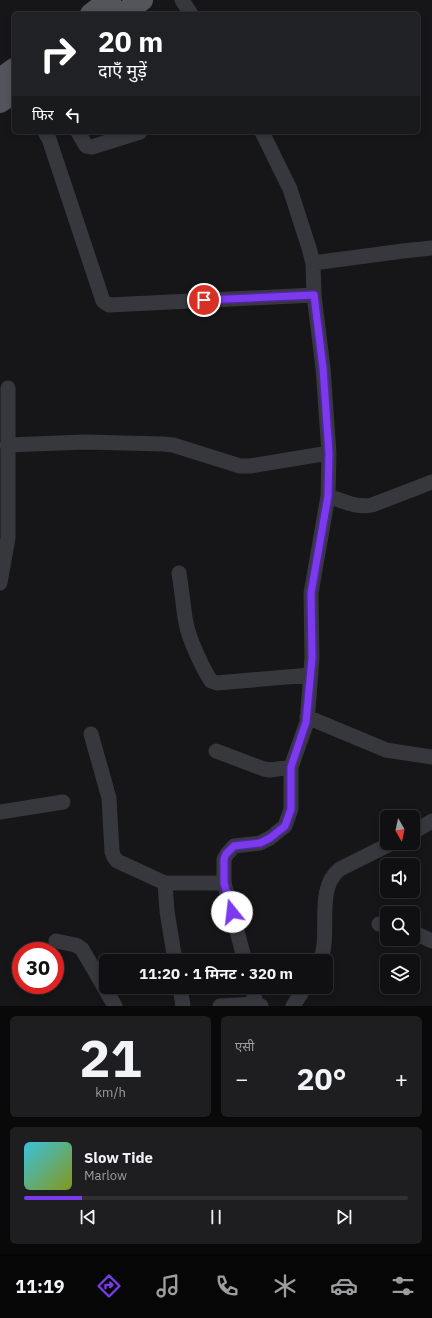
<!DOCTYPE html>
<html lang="hi">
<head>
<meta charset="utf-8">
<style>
	:root { --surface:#101012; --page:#1e1e20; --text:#f1f3f6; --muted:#9c9d9f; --line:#303032; --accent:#7c3aed }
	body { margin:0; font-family:"IBM Plex Sans","Noto Sans Devanagari",sans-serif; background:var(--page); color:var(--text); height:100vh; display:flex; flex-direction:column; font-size:15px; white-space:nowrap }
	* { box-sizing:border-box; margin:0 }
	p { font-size:13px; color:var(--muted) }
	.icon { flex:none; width:22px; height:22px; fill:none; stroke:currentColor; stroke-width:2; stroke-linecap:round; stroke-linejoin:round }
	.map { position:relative; height:1006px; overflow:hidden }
	.side { display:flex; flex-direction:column; gap:10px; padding:10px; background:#09090a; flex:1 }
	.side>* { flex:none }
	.hud { position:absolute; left:12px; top:12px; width:408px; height:122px; border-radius:6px; box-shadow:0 2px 6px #0003,0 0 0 1px var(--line); background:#202124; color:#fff; overflow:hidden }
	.needle { width:26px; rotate:171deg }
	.controls { position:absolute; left:380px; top:810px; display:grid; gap:8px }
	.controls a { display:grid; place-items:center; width:40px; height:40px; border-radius:6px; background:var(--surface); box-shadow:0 2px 6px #0003,0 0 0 1px var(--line); font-size:20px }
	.speed { position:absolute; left:12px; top:942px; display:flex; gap:8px; font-size:20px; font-weight:700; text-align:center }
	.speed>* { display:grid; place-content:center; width:52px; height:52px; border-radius:50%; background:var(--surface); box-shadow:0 2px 6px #0003,0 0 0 1px var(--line); line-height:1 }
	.speed .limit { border:6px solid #d22; background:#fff; color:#111 }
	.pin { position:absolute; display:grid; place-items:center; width:34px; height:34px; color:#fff; margin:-17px; border:2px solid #fff; border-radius:50%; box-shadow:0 1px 4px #0007 }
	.me { position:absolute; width:44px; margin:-22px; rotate:344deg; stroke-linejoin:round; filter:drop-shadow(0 0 3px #0008) }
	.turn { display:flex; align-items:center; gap:14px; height:84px; padding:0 20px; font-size:18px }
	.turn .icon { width:52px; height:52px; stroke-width:2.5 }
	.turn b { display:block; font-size:28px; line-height:34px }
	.then { display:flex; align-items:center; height:38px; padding:0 20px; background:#0003; gap:8px; font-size:15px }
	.big { font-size:30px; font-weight:700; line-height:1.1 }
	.side .card { flex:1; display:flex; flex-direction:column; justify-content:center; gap:6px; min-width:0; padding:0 14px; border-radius:6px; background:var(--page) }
	.side .dial { align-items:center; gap:0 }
	.dial b { font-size:52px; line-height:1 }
	.song { display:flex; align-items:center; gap:12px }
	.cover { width:48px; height:48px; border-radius:6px; background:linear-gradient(135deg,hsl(190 70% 55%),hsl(70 70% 35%)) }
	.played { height:4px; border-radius:2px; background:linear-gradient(90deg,var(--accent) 15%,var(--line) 15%) }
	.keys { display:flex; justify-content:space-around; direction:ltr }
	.heat { display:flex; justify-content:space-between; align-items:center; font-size:22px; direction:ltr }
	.side .tiles { flex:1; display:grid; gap:10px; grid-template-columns:1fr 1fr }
	.card:last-child { grid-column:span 2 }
	.trip { position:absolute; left:99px; top:954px; width:234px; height:40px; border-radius:6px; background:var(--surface); box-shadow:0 2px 6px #0003,0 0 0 1px var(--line); font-weight:700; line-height:40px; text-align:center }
	.dock { display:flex; height:64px; justify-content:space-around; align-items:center; background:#060607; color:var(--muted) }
	.dock .icon { width:28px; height:28px }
	.dock .active { color:var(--accent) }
	.dock b { font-size:18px; color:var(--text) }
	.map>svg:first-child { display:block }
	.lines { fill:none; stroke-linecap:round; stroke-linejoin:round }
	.minor { stroke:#37383d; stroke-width:15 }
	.primary { stroke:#53555c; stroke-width:22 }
	.route-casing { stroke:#51269a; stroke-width:10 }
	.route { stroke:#7c3aed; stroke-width:7 }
</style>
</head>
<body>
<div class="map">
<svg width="432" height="1006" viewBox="0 0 432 1006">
	<rect width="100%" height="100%" fill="#161618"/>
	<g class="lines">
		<!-- minor -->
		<path class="minor" d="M 182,0 L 191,14
			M 45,132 L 49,139 L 103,301 L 109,305 L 314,295
			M 78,132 L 86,146 L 92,147 L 140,132
			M 313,263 L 403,251 L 432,248
			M 7,445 L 85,442 L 163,444 L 173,445 L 240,466 L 250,466 L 329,453
			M 328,496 C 343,501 356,508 372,505 L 432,482
			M 179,573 C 182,590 183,607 186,623 C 189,639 202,667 211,681 L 217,683 L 310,675
			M 0,583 L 8,538 L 8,388
			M 307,717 L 386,750 L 432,757
			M 91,734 L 109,798 L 112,852 L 114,857 L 117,861 L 165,883 L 224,883
			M 216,751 L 264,769 L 270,770 L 291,767 L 307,722 L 312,658 L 311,593 L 328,496 L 329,453 L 323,368 L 314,295 L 313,263 L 309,248 L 290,189 L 262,132
			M 0,812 L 63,802
			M 413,832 L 432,821
			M 165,883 L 167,911 L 175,961
			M 379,924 L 387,925
			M 413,932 L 432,941
			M 56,941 L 76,945 L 82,949 L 115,1006
			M 245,961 L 224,883 L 224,859 L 227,854 L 234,846 L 260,843 L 270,838 L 285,826 L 291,809 L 291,767
			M 320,961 C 332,933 314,889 340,869 L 392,843
			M 180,987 L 183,1006
			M 252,987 L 256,1004
			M 220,1006 L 256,1004 L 261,1006
			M 293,1006 L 305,987"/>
		<!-- primary -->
		<path class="primary" d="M 91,14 L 110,0
			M 122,14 L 142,0
			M 0,79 L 14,69
			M 0,102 L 14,92"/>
	</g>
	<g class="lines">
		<!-- route casing -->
		<g class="route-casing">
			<path id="route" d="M 204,300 L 314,295 L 323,368 L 329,453 L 328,496 L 311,593 L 312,658 L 306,722 L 291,767 L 291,809 L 285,826 L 270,838 L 260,843 L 234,846 L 226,854 L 224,859 L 224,883 L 232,912"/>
		</g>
		<!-- route -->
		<use href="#route" class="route"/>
	</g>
</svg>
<div class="controls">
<a><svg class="needle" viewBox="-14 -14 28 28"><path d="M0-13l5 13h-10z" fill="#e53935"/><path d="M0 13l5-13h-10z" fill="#9c9d9f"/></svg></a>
<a><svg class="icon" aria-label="sound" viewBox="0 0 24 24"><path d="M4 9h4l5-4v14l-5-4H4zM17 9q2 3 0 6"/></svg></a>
<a><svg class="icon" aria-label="search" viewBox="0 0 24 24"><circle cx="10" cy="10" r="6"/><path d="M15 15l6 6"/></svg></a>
<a><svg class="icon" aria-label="layers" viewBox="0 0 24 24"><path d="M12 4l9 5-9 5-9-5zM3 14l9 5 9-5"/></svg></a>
</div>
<div class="speed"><div class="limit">30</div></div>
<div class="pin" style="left:204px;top:300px;background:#d93025"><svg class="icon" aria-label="arrive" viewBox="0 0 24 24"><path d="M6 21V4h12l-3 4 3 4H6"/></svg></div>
<svg class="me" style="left:232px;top:912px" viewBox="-20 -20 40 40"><circle r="19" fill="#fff"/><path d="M0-13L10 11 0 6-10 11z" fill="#7c3aed"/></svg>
<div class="trip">11:20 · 1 मिनट · 320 m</div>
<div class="hud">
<div class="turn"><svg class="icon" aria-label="right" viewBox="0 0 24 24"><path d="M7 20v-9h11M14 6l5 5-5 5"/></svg><div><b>20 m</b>दाएँ मुड़ें</div></div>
<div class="then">फिर<svg class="icon" aria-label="left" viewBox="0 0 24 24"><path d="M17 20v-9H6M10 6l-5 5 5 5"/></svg></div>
</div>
</div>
<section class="side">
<div class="tiles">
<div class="card dial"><b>21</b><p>km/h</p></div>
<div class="card"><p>एसी</p>
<div class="heat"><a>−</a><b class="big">20°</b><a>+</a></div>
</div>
<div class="card">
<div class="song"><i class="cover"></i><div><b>Slow Tide</b><p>Marlow</p></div></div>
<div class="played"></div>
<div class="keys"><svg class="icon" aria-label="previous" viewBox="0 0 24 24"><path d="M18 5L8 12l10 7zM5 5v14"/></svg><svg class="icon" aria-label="pause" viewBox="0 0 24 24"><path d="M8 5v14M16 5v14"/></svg><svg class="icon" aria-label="next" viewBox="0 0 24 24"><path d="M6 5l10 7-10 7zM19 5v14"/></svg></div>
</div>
</div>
</section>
<nav class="dock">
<b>11:19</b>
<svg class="icon active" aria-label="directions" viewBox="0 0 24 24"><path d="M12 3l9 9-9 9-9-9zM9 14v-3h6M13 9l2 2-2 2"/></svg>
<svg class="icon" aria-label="music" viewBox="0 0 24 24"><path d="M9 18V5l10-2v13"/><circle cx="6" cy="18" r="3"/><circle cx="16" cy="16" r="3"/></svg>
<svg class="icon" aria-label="phone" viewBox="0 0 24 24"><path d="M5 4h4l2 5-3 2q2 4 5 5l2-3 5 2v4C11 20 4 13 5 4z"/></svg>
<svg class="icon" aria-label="climate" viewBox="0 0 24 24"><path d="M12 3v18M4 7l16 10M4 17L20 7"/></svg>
<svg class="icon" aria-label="car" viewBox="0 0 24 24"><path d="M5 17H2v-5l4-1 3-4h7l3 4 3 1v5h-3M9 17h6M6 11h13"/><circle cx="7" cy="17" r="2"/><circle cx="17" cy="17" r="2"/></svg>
<svg class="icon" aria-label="filters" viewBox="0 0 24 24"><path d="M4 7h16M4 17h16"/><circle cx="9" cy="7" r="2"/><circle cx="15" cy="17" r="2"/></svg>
</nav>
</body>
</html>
